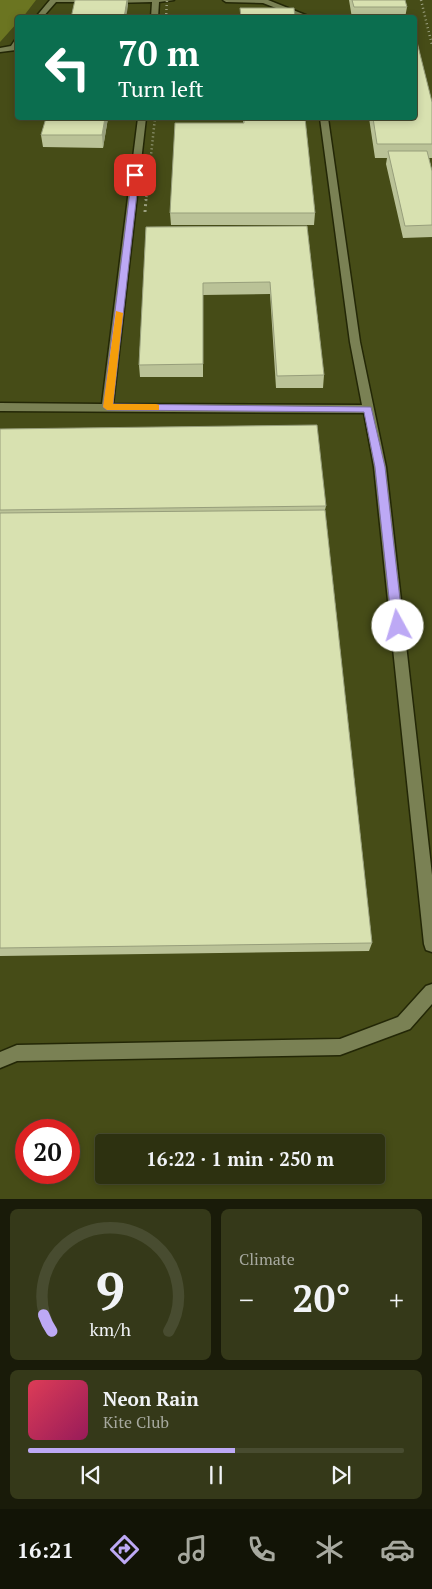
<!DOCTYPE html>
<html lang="en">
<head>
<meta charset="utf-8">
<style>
	:root { --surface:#2d3110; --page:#353919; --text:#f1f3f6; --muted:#a7a99f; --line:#484c30; --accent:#bda9f5 }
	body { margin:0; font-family:"PT Serif",serif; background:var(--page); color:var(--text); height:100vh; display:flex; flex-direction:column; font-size:19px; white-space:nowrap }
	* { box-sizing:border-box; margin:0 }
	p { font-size:16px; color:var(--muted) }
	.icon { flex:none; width:28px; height:28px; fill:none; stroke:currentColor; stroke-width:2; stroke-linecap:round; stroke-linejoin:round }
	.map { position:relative; height:1199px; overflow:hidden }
	.sheet { display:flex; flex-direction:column; gap:10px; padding:10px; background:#191b09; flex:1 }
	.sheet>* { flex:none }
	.hud { position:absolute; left:15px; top:15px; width:402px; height:105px; border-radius:5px; box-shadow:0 2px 8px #0003,0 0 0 1px var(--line); background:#0b6e4f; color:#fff; overflow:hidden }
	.speed { position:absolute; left:15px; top:1119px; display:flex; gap:10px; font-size:25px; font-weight:700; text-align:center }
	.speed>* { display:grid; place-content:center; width:65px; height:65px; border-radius:50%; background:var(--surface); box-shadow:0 2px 8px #0003,0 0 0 1px var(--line); line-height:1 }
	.speed .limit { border:8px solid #d22; background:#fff; color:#111 }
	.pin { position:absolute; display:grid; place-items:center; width:42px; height:42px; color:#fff; margin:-21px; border-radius:10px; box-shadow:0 2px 8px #0006 }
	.me { position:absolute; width:55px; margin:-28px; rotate:354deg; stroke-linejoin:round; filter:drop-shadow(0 0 4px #0008) }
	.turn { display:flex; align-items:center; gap:18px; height:105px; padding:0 20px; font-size:22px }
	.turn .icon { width:65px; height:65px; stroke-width:2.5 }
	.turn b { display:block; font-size:35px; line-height:42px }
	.big { font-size:38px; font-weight:700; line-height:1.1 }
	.sheet .tile { flex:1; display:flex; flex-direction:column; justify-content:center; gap:8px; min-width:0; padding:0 18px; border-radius:8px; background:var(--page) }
	.sheet .dial { align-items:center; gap:0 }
	.dial svg { height:130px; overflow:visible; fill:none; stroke:var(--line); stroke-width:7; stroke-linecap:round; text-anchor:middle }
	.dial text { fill:var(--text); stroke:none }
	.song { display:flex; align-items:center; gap:15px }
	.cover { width:60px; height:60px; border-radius:8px; background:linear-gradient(135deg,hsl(350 70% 55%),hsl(330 70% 35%)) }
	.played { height:5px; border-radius:2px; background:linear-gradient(90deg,var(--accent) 55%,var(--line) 55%) }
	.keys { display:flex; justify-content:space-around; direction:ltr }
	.heat { display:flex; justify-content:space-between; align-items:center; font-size:28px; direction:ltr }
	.sheet .tiles { flex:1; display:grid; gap:10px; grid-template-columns:1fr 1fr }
	.tile:last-child { grid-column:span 2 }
	.trip { position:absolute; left:95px; top:1134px; width:290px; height:50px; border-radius:5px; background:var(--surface); box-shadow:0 2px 8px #0003,0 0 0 1px var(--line); font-weight:700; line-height:50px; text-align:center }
	.tab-bar { display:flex; height:80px; justify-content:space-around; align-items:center; background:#121406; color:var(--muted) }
	.tab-bar .icon { width:35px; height:35px }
	.tab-bar .active { color:var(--accent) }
	.tab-bar b { font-size:22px; color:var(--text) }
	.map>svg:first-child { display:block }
	.built { fill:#464c17; fill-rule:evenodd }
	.forest { fill:#6b7521 }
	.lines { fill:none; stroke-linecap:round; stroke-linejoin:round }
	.minor-casing { stroke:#232706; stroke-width:3 }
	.minor { fill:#7a8154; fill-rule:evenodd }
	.rail-far1 { stroke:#9ba080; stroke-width:2.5; stroke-dasharray:1 3; stroke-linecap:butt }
	.rail { stroke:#9ba080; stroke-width:3; stroke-dasharray:2 4; stroke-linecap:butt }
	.wall { fill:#bac297 }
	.shaded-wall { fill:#979e7b }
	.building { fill:#d8e1b0; stroke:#979e7b }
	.route { fill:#bda9f5; stroke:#7b6e9f }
	.slow { fill:#f59e0b }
</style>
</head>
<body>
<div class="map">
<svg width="432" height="1199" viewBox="0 0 432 1199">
	<rect width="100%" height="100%" fill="#3c4116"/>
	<!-- built -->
	<path class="built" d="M 0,0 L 432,0 L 432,1199 L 0,1199 ZM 18,18 L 415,18 L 415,118 L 18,118 ZM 26,1130 L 69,1130 L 69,1172 L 26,1172 ZM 104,1142 L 376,1142 L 376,1175 L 104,1175 Z"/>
	<!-- forest -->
	<path class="forest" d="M 0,0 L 36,0 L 23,17 L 18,18 L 17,23 L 0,42 Z"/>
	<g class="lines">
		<!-- minor casing -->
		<g class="minor-casing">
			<path id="minor" d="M 50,0 L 94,0 L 91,2 L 56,2 L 42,18 L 35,18 Z
				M 108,0 L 174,0 L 159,2 L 158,18 L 151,18 L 152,2 L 111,3 Z
				M 223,0 L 268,0 L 313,18 L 302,18 L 263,3 L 226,2 Z
				M 15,40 L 18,40 L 16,50 L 0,52 L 0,48 L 11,46 Z
				M 138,118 L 146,118 L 113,404 L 362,405 L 350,342 L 320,118 L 328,118 L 360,342 L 386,467 L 432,875 L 432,952 L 426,950 L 424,944 L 374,467 L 364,413 L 0,411 L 0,403 L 102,404 Z
				M 432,984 L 432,1004 L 410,1029 L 340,1055 L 17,1061 L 0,1068 L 0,1052 L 17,1045 L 340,1039 L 398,1017 L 426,986 Z"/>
		</g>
		<!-- minor -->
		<use href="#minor" class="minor"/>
		<!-- rail-far1 -->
		<path class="rail-far1" d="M 421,0 L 432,45
			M 166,18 L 167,0
			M 146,201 L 155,118"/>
		<!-- rail -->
		<path class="rail" d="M 145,212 L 146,199"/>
	</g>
	<!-- wall -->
	<path class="wall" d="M 349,0 L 405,0 L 407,7 L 405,18 L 352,18 Z
		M 432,102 L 432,158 L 429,158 L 432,171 L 432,237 L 403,238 L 386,164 L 387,158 L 375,158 L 369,118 L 415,118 Z
		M 108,118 L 103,148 L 43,147 L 41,135 Z
		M 243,118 L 305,118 L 315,213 L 314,225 L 171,225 L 170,213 L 243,123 Z
		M 307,226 L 324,375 L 323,388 L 276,388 L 270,294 L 203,295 L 203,377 L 140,377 L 139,365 L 146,227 Z
		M 0,429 L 326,506 L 325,510 L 372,943 L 369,951 L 0,956 Z"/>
	<!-- shaded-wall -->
	<path class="shaded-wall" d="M 127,0 L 128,0 L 128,6 L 126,18 L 124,18 Z
		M 105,118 L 108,118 L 103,148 L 102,135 Z"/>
	<!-- building -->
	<path class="building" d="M 75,0 L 127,0 L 124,18 L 71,18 Z
		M 352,0 L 405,0 L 407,7 L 354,7 Z
		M 240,8 L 294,8 L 295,18 L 241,18 Z
		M 415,34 L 432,102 L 432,144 L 377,144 L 373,118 L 415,118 Z
		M 46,118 L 105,118 L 102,135 L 41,135 Z
		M 244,118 L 305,118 L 315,213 L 170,213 L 175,123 L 244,123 Z
		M 388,151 L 427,151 L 432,171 L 432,225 L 405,226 Z
		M 307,226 L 324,375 L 277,376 L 270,282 L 203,283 L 203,364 L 139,365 L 146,227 Z
		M 317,425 L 326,506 L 0,510 L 0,429 Z
		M 325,510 L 372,943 L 0,948 L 0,513 Z"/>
	<!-- route -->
	<path class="route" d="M 135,173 L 139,175 L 113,404 L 371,407 L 385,467 L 403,626 L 402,630 L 398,631 L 392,626 L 375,467 L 364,412 L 107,410 L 103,407 L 132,175 Z"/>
	<!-- slow -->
	<path class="slow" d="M 116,311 L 123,313 L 113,404 L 156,404 L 159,405 L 159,410 L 107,410 L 103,407 Z"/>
</svg>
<div class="speed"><div class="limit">20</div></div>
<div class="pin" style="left:135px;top:175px;background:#d93025"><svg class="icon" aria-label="arrive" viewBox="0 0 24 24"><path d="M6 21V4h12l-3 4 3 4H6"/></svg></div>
<svg class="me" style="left:398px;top:626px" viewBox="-20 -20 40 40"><circle r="19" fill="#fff"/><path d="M0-13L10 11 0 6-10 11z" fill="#bda9f5"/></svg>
<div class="trip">16:22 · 1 min · 250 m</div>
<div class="hud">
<div class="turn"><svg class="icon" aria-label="left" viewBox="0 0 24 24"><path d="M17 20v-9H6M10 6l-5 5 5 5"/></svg><div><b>70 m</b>Turn left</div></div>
</div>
</div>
<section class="sheet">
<div class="tiles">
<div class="tile dial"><svg viewBox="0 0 100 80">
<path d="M14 69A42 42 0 1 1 86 69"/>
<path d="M14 69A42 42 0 0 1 9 59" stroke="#bda9f5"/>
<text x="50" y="56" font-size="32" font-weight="700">9</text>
<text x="50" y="72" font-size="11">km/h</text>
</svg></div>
<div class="tile"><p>Climate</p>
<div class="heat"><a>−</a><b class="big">20°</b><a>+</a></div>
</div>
<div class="tile">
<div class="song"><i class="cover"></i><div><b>Neon Rain</b><p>Kite Club</p></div></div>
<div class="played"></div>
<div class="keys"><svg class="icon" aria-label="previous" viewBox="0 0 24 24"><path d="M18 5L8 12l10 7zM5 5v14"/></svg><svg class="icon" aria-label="pause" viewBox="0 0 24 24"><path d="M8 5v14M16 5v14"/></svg><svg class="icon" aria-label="next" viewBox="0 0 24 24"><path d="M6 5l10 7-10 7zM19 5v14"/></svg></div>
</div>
</div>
</section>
<nav class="tab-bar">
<b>16:21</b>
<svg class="icon active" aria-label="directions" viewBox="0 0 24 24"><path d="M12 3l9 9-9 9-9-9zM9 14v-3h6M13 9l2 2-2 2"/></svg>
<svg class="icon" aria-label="music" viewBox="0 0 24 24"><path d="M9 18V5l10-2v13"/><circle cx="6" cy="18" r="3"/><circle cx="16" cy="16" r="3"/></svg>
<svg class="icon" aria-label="phone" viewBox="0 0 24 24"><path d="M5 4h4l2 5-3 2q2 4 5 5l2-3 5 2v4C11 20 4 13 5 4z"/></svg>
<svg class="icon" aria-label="climate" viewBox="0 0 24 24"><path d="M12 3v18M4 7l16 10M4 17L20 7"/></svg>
<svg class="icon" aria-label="car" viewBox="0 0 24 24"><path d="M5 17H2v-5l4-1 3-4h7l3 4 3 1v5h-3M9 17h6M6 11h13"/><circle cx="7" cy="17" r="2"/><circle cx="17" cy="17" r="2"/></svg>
</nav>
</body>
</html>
